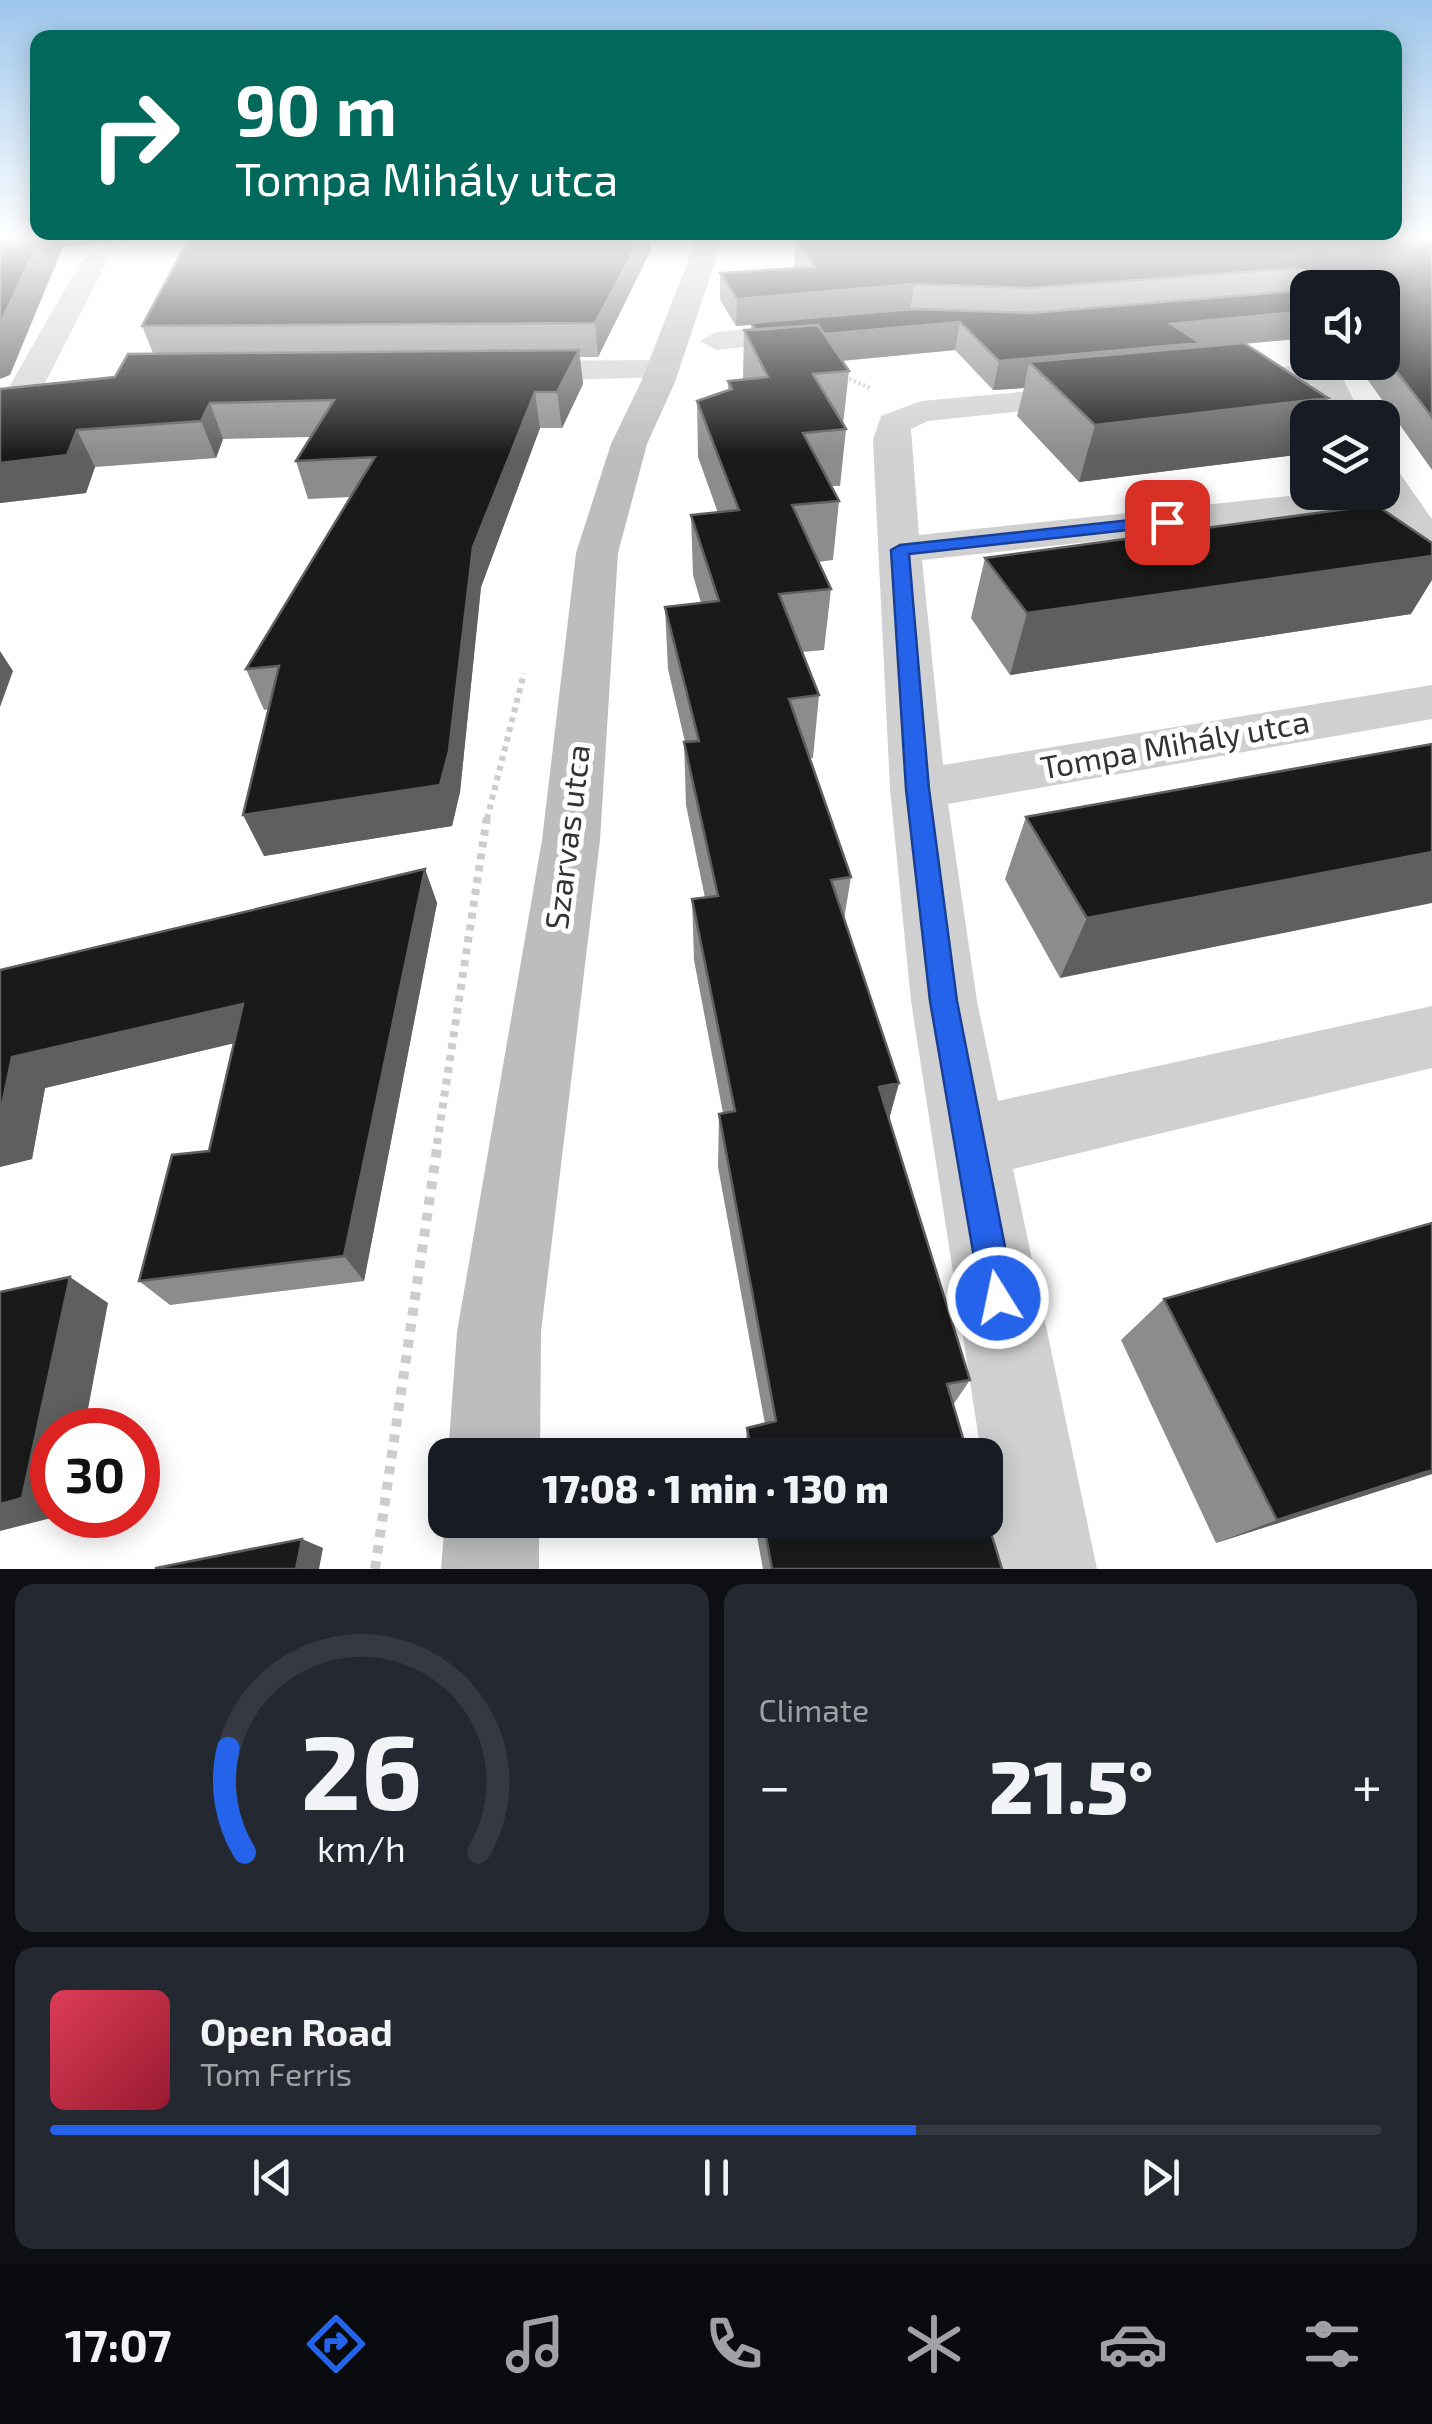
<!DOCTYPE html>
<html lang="en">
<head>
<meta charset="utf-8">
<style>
	:root { --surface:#171b24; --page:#242831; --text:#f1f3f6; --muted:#9ea1a6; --line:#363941; --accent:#2563eb }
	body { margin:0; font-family:"Exo 2",sans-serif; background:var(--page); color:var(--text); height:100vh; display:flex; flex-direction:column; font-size:38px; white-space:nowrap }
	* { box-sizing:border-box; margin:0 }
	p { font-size:32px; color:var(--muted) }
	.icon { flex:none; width:55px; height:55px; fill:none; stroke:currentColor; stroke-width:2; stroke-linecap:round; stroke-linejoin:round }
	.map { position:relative; height:1569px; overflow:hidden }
	.side { display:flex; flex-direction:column; gap:15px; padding:15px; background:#0d0f14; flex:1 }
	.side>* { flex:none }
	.banner { position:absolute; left:30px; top:30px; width:1372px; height:210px; border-radius:20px; box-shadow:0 5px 25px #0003; background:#00695c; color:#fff; overflow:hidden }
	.buttons { position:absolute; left:1290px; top:270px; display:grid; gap:20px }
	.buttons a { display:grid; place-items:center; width:110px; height:110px; border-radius:20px; background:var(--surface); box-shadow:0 5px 25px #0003; font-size:50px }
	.speed { position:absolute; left:30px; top:1408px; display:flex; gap:20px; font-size:50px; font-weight:700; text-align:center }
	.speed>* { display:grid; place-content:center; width:130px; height:130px; border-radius:50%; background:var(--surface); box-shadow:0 5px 25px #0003; line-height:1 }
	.speed .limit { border:15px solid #d22; background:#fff; color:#111 }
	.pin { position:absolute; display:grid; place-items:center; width:85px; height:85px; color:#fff; margin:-42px; border-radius:20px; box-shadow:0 5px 15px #0006 }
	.me { position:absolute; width:110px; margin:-55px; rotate:350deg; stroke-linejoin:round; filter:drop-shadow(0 0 8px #0008) }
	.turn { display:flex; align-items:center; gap:35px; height:210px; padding:0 40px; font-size:45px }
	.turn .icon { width:130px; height:130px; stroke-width:2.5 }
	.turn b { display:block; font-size:70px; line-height:85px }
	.big { font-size:75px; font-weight:800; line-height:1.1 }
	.side .tile { flex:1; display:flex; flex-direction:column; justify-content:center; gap:15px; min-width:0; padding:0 35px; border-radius:20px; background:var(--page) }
	.side .dial { align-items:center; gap:0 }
	.dial svg { height:260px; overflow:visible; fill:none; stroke:var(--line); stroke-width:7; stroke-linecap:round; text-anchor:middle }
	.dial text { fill:var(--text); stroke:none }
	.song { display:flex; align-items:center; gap:30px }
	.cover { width:120px; height:120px; border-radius:15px; background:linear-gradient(135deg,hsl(350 70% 55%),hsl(350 70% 35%)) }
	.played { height:10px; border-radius:5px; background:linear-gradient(90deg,var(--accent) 65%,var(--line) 65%) }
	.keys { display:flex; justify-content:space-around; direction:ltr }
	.heat { display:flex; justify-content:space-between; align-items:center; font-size:55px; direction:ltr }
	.side .tiles { flex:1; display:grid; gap:15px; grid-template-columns:1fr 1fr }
	.tile:last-child { grid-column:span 2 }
	.trip { position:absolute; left:428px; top:1438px; width:575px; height:100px; border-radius:20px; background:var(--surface); box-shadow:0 5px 25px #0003; font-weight:800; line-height:100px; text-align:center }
	.menu { display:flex; height:160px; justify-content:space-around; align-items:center; background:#090b0e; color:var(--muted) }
	.menu .icon { width:70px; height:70px }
	.menu .on { color:var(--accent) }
	.menu b { font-size:45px; color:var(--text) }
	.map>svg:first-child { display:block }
	.green { fill:#e6ecde }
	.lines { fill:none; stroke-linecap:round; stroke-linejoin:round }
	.path-far3 { stroke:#cdcdcd; stroke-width:4; stroke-dasharray:2.5 2.5; stroke-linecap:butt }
	.path-far2 { stroke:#cdcdcd; stroke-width:6; stroke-dasharray:5 5; stroke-linecap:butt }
	.path-far1 { stroke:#cdcdcd; stroke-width:8; stroke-dasharray:6 6; stroke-linecap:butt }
	.path { stroke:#cdcdcd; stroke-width:10; stroke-dasharray:8 8; stroke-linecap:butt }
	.street { fill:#d0d0d0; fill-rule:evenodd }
	.secondary { fill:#bdbdbd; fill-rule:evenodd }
	.wall { fill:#8c8c8c }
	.shaded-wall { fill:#5f5f5f }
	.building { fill:#1a1a1a; stroke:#5f5f5f; stroke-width:2.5 }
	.route { fill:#2563eb; stroke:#184099; stroke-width:2.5 }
	.labels { text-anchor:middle; stroke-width:10; stroke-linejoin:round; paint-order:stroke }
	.street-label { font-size:32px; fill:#333; stroke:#fff }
</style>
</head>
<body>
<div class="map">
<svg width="1432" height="1569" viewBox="0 0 1432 1569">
	<rect width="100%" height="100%" fill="#fff"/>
	<!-- green -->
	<path class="green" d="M 730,235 L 919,235 L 721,256 Z"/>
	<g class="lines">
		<!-- path-far3 -->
		<path class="path-far3" d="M 840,375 L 870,388"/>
		<!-- path-far2 -->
		<path class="path-far2" d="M 487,819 L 524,673"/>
		<!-- path-far1 -->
		<path class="path-far1" d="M 437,1144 L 487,817"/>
		<!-- path -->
		<path class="path" d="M 375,1569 L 438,1142"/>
		<!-- street -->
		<path class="street" d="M 94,253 L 107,261 L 43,387 L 38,394 L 14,394 L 9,387 L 81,261 Z
			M 819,323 L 830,326 L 834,332 L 830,338 L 716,350 L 700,341 L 716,332 Z
			M 1308,355 L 1308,362 L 1334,362 L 1363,418 L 1328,418 L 1312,384 L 1222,393 L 1210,390 L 1205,383 L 1210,376 L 1222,373 L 1303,365 Z
			M 662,360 L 674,363 L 678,370 L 674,377 L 507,381 L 491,371 L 507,361 Z
			M 1097,385 L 1109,388 L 1114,395 L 1109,402 L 928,421 L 911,429 L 919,535 L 1327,492 L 1382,492 L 1382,465 L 1396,468 L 1432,519 L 1432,562 L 1417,558 L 1385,510 L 922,560 L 943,765 L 1432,685 L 1432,719 L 948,804 L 977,1001 L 998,1101 L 1432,1006 L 1432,1068 L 1013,1169 L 1097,1569 L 999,1569 L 911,1001 L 890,789 L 873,440 L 881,416 L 921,401 Z"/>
		<!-- secondary -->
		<path class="secondary" d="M 698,235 L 724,235 L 675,382 L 647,444 L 618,553 L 600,840 L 541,1332 L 540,1455 L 448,1455 L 457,1332 L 542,840 L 576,553 L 611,444 L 641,382 Z
			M 445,1520 L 539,1520 L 539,1569 L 441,1569 Z"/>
	</g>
	<!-- wall -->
	<path class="wall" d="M 191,235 L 650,235 L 651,250 L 598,357 L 580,357 L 583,384 L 562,428 L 540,428 L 481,587 L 460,792 L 452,826 L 264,856 L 269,709 L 264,710 L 246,669 L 351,497 L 308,499 L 296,461 L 310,437 L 223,439 L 216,458 L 95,467 L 86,493 L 0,503 L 0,389 L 115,377 L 153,353 L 142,326 Z
		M 873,235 L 1432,235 L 1432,470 L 1355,362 L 1382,362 L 1382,288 L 1308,288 L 1308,338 L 1244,344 L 1319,418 L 1303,454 L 1079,482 L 1017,416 L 1024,388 L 993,390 L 955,350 L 842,361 L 849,371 L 843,425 L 846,429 L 840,486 L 831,486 L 839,501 L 833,560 L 818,562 L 831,589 L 824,650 L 802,652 L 819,695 L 813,758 L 809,758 L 851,877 L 844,919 L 899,1083 L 889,1119 L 970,1380 L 953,1405 L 968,1455 L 745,1455 L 747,1428 L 765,1424 L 718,1167 L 719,1114 L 723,1113 L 694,960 L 692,899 L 705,898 L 686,805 L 684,742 L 685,742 L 668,669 L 665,607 L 701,603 L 693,575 L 691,515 L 718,513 L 698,457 L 697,401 L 728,390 L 728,381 L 743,380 L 744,330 L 751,330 L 751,325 L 736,326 L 720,300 L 720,273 L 796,268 L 794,266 L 796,241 Z
		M 985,558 L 1411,614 L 1010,675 L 971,618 Z
		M 1432,744 L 1060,978 L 1005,879 L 1026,817 Z
		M 425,869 L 437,903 L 364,1281 L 170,1305 L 139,1281 L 209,1151 L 234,1043 L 45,1088 L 32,1159 L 0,1167 L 0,970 Z
		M 1164,1299 L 1432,1474 L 1216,1543 L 1121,1340 Z
		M 754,1520 L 985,1520 L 1002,1569 L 763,1569 Z"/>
	<!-- shaded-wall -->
	<path class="shaded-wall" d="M 42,235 L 183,235 L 63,247 L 10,375 L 0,379 L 0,324 Z
		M 642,235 L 650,235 L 651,250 L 598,357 L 595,323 Z
		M 914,284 L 910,311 L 736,326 L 737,299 Z
		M 1308,311 L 1308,338 L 1029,362 L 1024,388 L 993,390 L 999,361 L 1171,324 Z
		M 960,322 L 955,350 L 764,368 L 762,340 Z
		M 579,350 L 583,384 L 562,428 L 557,392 Z
		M 535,392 L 540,428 L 481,587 L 460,792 L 452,826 L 264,856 L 243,815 L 473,547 Z
		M 1328,398 L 1319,418 L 1308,418 L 1308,443 L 1303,454 L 1079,482 L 1095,425 Z
		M 210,403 L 223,439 L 216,458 L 201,421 Z
		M 77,430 L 95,467 L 86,493 L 0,503 L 0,463 Z
		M 1432,556 L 1432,580 L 1411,614 L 1010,675 L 1027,613 Z
		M 0,651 L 13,671 L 0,707 Z
		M 1432,852 L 1432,903 L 1060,978 L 1087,918 Z
		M 425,869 L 437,903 L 364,1281 L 344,1256 Z
		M 243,1004 L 264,1036 L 45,1088 L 32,1159 L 0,1167 L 0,1115 L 12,1057 Z
		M 899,1083 L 884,1137 L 879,1087 Z
		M 70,1277 L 108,1303 L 84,1430 L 52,1430 L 52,1515 L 63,1515 L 0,1531 L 0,1504 Z
		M 1432,1470 L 1432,1474 L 1216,1543 L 1277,1520 Z
		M 302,1539 L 323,1548 L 319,1569 L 296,1569 Z"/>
	<!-- building -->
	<path class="building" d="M 0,235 L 42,235 L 0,324 Z
		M 191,235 L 642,235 L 595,323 L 142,326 Z
		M 873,235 L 1375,235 L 1432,242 L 1432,417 L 1382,353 L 1382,288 L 1313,288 L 1320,280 L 1300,268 L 1030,288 L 914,284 L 737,299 L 720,273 L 815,267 L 796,241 Z
		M 1308,290 L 1308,311 L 1171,324 L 1200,343 L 999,361 L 960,322 L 824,334 L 818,325 L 756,330 L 751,323 L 914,309 L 1030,313 Z
		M 818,325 L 849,371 L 813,374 L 846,429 L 803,433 L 839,501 L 792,505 L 831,589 L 779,594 L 819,695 L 789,699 L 851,877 L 831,880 L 899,1083 L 879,1087 L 970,1380 L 947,1384 L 968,1455 L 752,1455 L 747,1428 L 776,1421 L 719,1114 L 735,1111 L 692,899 L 718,896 L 684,742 L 699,741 L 665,607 L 719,601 L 691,515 L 739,510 L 697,401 L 732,389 L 728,381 L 768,377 L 744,330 Z
		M 1244,343 L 1328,398 L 1095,425 L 1029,362 Z
		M 579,350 L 557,392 L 535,392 L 473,547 L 449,751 L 440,785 L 243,815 L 279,666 L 246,669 L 375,457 L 296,461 L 334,400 L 210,403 L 201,421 L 77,430 L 67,455 L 0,463 L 0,389 L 115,377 L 128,354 Z
		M 1376,505 L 1432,543 L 1432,556 L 1027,613 L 985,558 Z
		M 1432,744 L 1432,852 L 1087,918 L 1026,817 Z
		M 425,869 L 344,1256 L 139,1281 L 172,1155 L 209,1151 L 243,1004 L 12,1057 L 0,1115 L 0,970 Z
		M 1432,1223 L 1432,1470 L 1277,1520 L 1164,1299 Z
		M 70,1277 L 22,1498 L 0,1504 L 0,1292 Z
		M 985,1513 L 1002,1569 L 772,1569 L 763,1520 L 985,1520 Z
		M 302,1539 L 296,1569 L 156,1569 L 156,1568 Z"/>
	<!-- sky -->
	<linearGradient id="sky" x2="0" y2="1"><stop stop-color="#9dc6eb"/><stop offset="0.52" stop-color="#fff"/><stop offset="1" stop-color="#fff" stop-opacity="0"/></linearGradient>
	<rect width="1432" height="455" fill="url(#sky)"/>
	<!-- route -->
	<path class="route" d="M 1167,516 L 1176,522 L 1173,525 L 909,554 L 929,789 L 957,1001 L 1015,1298 L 1010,1310 L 998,1315 L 986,1310 L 981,1298 L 930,1001 L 906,789 L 891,550 L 900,545 Z"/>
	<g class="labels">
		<!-- street labels -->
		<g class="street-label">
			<text transform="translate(1175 745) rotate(-10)" y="11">Tompa Mihály utca</text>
			<text transform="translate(568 837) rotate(-83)" y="11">Szarvas utca</text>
		</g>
	</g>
</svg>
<div class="buttons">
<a><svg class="icon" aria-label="sound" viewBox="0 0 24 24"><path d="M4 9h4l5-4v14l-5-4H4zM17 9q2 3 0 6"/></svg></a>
<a><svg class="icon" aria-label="layers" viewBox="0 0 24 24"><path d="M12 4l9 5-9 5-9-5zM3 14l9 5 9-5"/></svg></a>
</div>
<div class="speed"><div class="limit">30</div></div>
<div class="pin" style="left:1167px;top:522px;background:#d93025"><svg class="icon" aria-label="arrive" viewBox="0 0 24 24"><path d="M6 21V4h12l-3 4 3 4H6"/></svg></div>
<svg class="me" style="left:998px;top:1298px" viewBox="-20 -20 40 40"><circle r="17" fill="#2563eb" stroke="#fff" stroke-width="3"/><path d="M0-11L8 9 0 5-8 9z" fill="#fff"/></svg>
<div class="trip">17:08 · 1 min · 130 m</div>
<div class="banner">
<div class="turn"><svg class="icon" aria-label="right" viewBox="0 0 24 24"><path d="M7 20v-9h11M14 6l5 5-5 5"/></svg><div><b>90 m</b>Tompa Mihály utca</div></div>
</div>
</div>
<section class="side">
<div class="tiles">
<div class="tile dial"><svg viewBox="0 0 100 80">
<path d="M14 69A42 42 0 1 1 86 69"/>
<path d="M14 69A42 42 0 0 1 9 37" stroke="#2563eb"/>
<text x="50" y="56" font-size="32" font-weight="700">26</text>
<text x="50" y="72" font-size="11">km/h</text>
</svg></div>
<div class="tile"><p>Climate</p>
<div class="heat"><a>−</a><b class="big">21.5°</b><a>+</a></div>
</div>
<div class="tile">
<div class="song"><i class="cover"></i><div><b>Open Road</b><p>Tom Ferris</p></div></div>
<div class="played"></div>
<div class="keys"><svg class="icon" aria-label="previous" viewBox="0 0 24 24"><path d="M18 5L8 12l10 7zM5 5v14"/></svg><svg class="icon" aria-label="pause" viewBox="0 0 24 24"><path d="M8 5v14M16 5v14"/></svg><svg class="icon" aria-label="next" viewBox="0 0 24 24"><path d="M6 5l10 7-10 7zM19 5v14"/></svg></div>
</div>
</div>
</section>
<nav class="menu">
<b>17:07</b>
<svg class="icon on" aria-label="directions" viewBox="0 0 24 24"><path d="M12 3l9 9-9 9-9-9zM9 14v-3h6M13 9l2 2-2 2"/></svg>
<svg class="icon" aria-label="music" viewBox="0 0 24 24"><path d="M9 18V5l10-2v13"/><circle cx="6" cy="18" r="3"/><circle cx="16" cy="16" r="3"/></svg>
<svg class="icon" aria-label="phone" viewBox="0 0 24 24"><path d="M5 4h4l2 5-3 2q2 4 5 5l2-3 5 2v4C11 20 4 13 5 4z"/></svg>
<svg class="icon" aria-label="climate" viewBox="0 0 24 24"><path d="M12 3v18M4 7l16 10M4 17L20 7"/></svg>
<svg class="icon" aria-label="car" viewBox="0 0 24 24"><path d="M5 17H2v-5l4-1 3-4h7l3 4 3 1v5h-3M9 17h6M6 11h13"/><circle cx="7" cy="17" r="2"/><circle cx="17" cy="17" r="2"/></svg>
<svg class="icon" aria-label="filters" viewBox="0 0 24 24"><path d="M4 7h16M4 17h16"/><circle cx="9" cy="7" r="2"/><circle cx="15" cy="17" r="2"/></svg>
</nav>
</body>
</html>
